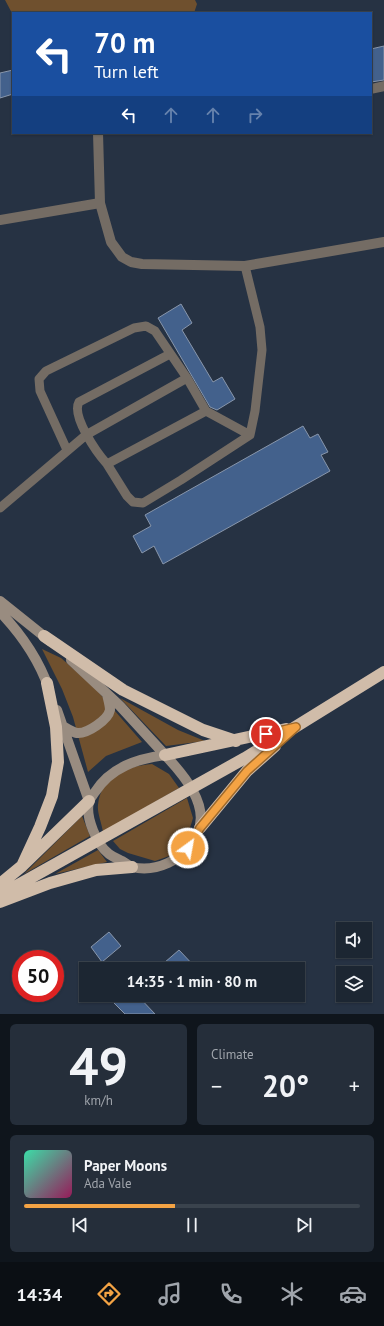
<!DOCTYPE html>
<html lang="en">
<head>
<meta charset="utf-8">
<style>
	:root { --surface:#1c2632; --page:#252e3a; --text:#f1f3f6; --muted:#a0a5ac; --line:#3a434d; --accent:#f4a344 }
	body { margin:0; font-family:"PT Sans",sans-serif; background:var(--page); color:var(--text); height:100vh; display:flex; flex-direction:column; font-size:15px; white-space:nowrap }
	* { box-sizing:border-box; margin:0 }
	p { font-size:13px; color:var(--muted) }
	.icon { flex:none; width:22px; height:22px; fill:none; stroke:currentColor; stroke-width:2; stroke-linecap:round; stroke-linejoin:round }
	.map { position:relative; height:1014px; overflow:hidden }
	.details { display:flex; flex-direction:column; gap:10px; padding:10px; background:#0f151c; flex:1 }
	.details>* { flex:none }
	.top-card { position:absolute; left:12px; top:12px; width:360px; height:122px; border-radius:0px; box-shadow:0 1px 3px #0004,0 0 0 1px var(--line); background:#1a4fa0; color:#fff; overflow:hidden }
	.fabs { position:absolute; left:336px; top:922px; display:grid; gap:8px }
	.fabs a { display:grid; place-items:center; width:36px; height:36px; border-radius:0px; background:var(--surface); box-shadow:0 1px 3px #0004,0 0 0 1px var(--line); font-size:20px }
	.speed { position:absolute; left:12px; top:950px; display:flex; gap:8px; font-size:20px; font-weight:700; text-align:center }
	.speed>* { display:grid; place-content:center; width:52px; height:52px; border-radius:50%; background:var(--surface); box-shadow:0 1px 3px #0004,0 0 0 1px var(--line); line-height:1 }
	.speed .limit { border:6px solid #d22; background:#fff; color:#111 }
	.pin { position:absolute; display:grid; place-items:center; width:34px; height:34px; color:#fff; margin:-17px; border:2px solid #fff; border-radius:50%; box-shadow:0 1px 4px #0007 }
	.me { position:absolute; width:44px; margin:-22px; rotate:32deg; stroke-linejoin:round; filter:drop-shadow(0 0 3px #0008) }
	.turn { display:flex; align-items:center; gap:14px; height:84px; padding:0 16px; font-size:18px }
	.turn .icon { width:52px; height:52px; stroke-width:2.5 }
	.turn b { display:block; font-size:28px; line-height:34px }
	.lanes { display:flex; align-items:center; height:38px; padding:0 16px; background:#0003; justify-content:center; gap:20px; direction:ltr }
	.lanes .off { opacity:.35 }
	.big { font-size:30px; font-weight:600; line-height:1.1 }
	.details .tile { flex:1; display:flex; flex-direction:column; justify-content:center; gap:6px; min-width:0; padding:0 14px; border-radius:6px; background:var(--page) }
	.details .dial { align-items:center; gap:0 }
	.dial b { font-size:52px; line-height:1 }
	.song { display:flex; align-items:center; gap:12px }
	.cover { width:48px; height:48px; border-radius:6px; background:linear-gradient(135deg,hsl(160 70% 55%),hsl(330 70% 35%)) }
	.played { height:4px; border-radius:2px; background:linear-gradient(90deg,var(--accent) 45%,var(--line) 45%) }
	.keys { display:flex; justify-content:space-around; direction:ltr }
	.heat { display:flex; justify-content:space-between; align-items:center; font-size:22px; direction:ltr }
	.details .tiles { flex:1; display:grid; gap:10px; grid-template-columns:1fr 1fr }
	.tile:last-child { grid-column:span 2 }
	.trip { position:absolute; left:79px; top:962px; width:226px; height:40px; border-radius:0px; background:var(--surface); box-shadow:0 1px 3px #0004,0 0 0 1px var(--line); font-weight:600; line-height:40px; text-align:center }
	.tab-bar { display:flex; height:64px; justify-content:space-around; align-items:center; background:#0b0f14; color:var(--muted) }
	.tab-bar .icon { width:28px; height:28px }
	.tab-bar .selected { color:var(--accent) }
	.tab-bar b { font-size:18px; color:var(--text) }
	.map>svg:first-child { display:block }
	.green { fill:#6f502e }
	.building { fill:#43618c; stroke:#8896ab }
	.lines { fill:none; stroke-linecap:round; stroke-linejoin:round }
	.lane { stroke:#746c64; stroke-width:9 }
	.street { stroke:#746c64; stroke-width:10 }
	.secondary { stroke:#998c80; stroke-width:10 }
	.highway { stroke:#d0bca9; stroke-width:12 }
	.route-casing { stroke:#9f6a2c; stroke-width:10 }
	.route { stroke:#f4a344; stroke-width:7 }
</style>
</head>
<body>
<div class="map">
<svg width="384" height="1014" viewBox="0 0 384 1014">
	<rect width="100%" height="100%" fill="#263243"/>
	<!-- green -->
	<path class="green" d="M 5,0 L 195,0 L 197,4 L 194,13 L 13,13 L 13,15 Z
		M 42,649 L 61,658 L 94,687 L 142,742 L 106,756 L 88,772 L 73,717 L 62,689 Z
		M 120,698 L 178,730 L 205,741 L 166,746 Z
		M 152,764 L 169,774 L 179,788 L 103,832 C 102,824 97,813 98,805 C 101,776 127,766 152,764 Z
		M 187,798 L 193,818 L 187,838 L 175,854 L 155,861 L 128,853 L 120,849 L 113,841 Z
		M 82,816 L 90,836 L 24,874 Z
		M 98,850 L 107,862 L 55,874 Z"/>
	<!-- building -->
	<path class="building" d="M 384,46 L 384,80 L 371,82 L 371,49 Z
		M 13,70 L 13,94 L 0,98 L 0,73 Z
		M 181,304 L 192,323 L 182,330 L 213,382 L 222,377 L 235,399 L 217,410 L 210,407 L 158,318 Z
		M 303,426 L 310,438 L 318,434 L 328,452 L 321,455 L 330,471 L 163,564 L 154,546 L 142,553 L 133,536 L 151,526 L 145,515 Z
		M 109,932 L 121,946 L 102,962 L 91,947 Z
		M 179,950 L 197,969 L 157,969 Z
		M 122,995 L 137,995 L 155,1014 L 125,1014 L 114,1003 Z"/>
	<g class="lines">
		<!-- lane -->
		<path class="lane" d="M 245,266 L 260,327 L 262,350 L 255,411 L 250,435
			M 170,354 L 79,402 C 71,416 97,453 107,464 L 206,411
			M 67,450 L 40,391 L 39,379 L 46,371 L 134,328 L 146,326 L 155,331 L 187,378
			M 0,508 L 86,435 L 187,378 L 206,411 L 250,435 L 181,480 L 143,503 L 133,502 L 127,496 L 107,464"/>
		<!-- street -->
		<path class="street" d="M 371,89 L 384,86
			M 98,133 L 100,203 L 111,242 L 122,257 L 131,262 L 142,264 L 245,266 L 384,242
			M 0,220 L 100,203"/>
		<!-- secondary -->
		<path class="secondary" d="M 0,601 L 50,641
			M 0,612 C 21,634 39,660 49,689
			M 71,660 L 120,706 L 165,755
			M 57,710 L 89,801
			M 62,726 C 67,728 72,732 77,733 C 87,734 108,720 110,710 C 110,705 108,699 107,694
			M 165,755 C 183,774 211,806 197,834 C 191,847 181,857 168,863 C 157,868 144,870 132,867 C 129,866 125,863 122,861 C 118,859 113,857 109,854 C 97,845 85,817 89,802 C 90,798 93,795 95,792 C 111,767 137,759 165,755 Z"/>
		<!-- highway -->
		<path class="highway" d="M 44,636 L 123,690 L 203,730 L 236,741
			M 165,755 L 286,729
			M 200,828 L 247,771 L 275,746
			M 22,866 L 40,827 L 52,796 L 58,762 L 56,727 L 47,683
			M 0,884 L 22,866 L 89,801
			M 0,895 L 245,758 L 384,672
			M 0,902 L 50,883 L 96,870 L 132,867"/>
	</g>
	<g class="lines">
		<!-- route casing -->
		<g class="route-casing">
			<path id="route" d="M 188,848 L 200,828 L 247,771 L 296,727 L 266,734"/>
		</g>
		<!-- route -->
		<use href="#route" class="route"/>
	</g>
</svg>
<div class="fabs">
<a><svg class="icon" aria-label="sound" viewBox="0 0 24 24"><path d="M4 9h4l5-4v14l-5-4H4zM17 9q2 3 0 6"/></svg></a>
<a><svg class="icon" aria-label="layers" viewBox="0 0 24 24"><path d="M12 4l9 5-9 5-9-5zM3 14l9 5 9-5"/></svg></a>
</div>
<div class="speed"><div class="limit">50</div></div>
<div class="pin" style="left:266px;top:734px;background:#d93025"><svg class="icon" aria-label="arrive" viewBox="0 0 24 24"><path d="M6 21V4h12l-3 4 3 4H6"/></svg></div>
<svg class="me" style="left:188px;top:848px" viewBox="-20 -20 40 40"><circle r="17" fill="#f4a344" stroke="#fff" stroke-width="3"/><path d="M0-11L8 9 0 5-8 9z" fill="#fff"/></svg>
<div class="trip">14:35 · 1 min · 80 m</div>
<div class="top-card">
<div class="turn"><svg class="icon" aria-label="left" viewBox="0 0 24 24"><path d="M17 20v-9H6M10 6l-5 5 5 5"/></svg><div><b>70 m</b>Turn left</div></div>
<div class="lanes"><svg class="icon" aria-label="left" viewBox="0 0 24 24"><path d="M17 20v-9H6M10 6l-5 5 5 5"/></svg><svg class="icon off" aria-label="ahead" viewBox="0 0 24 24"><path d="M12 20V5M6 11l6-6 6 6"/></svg><svg class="icon off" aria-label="ahead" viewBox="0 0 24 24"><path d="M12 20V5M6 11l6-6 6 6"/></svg><svg class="icon off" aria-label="right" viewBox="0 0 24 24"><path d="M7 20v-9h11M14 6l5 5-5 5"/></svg></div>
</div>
</div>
<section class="details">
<div class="tiles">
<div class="tile dial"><b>49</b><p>km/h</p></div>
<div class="tile"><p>Climate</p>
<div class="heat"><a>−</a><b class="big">20°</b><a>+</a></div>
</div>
<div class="tile">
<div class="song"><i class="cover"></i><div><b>Paper Moons</b><p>Ada Vale</p></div></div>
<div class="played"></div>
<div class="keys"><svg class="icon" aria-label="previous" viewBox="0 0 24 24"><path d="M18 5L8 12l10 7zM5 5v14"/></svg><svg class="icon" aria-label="pause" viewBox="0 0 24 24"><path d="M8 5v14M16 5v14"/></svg><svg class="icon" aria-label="next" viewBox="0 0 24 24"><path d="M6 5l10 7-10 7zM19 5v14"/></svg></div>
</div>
</div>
</section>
<nav class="tab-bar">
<b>14:34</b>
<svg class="icon selected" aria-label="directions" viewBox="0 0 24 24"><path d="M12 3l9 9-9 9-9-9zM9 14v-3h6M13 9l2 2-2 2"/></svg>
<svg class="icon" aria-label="music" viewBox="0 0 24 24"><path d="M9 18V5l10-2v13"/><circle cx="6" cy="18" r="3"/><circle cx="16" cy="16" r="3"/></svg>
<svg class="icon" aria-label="phone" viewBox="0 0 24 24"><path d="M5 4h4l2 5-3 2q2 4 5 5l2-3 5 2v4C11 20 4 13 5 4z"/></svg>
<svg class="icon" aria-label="climate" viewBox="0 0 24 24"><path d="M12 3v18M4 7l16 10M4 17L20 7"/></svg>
<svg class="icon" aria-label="car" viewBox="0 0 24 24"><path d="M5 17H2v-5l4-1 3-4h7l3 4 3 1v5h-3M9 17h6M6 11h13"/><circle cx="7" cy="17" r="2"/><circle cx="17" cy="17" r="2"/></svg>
</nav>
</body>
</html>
